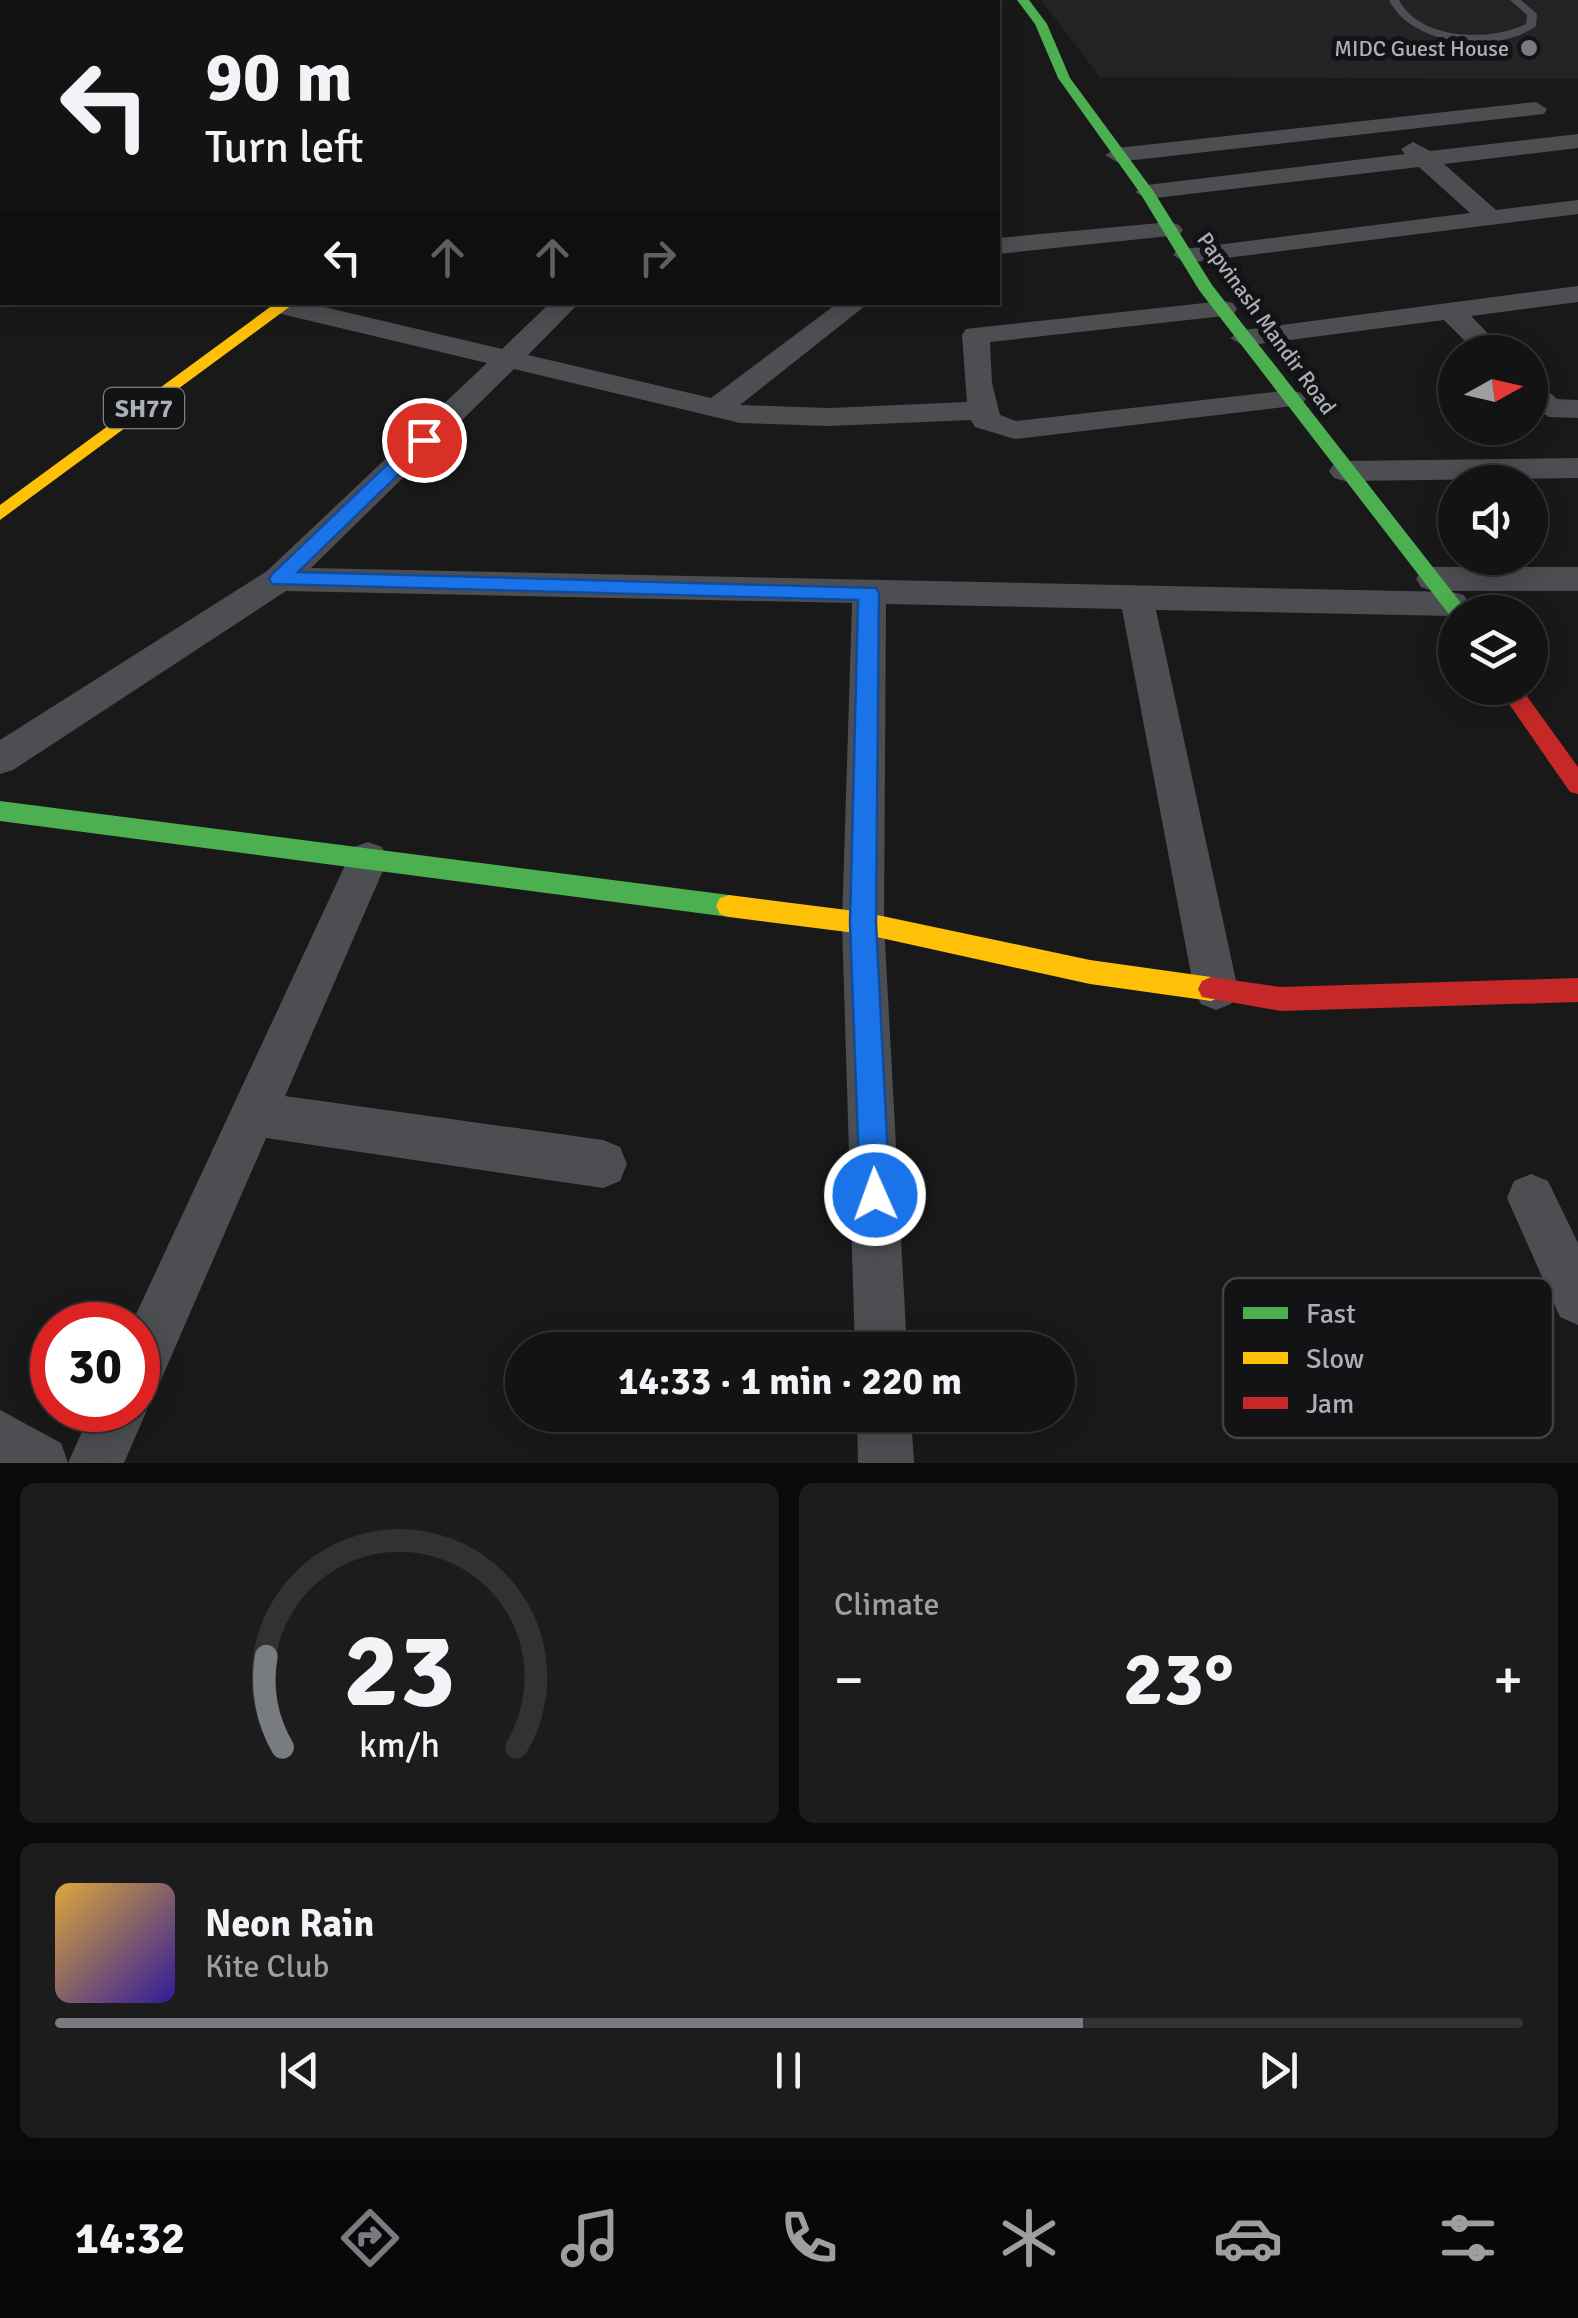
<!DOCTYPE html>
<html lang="en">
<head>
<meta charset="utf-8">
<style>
	:root { --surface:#131313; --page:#1c1c1c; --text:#f1f3f6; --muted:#9d9ea0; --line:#323233; --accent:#787b80 }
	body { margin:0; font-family:Signika,sans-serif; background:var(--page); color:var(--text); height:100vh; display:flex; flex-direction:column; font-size:38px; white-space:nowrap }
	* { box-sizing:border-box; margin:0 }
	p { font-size:32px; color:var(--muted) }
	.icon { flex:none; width:55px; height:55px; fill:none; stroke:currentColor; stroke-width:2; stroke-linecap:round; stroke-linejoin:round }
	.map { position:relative; height:1463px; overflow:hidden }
	.sheet { display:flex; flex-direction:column; gap:20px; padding:20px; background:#0a0a0a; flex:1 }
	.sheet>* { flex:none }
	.hud { position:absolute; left:0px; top:0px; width:1000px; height:305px; box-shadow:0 5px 25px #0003,0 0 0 2px var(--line); background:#131313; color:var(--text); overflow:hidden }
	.needle { width:65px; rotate:82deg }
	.fabs { position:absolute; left:1438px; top:335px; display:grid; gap:20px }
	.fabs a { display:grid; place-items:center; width:110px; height:110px; border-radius:50%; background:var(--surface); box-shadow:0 5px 25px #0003,0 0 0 2px var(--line); font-size:50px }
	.speed { position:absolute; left:30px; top:1302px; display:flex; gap:20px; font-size:50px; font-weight:700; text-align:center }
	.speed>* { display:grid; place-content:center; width:130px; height:130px; border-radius:50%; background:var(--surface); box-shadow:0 5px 25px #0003,0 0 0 2px var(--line); line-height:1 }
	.speed .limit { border:15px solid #d22; background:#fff; color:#111 }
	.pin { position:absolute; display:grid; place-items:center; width:85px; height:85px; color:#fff; margin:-42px; border:5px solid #fff; border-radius:50%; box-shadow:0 2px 10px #0007 }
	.me { position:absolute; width:110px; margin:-55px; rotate:358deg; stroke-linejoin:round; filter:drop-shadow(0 0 8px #0008) }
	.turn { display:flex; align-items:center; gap:35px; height:210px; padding:0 40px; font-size:45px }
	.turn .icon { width:130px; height:130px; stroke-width:2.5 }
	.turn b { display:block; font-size:70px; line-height:85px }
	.lanes { display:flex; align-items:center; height:95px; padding:0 40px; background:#0003; justify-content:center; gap:50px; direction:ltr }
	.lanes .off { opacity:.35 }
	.big { font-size:75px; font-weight:700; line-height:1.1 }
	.sheet .tile { flex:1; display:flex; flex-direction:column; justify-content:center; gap:15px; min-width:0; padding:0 35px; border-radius:15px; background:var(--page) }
	.sheet .dial { align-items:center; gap:0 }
	.dial svg { height:260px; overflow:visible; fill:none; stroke:var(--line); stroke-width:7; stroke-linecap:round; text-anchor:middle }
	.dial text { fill:var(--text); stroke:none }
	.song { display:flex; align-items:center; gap:30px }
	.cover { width:120px; height:120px; border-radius:15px; background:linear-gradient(135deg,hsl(40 70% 55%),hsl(250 70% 35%)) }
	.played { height:10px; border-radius:5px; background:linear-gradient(90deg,var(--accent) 70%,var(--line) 70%) }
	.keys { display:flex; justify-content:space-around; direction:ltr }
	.heat { display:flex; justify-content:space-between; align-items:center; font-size:55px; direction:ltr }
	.sheet .tiles { flex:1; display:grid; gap:20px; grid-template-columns:1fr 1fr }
	.tile:last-child { grid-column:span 2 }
	.trip { position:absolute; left:505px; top:1332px; width:570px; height:100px; border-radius:50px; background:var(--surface); box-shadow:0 5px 25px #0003,0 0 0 2px var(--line); font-weight:700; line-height:100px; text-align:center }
	.tab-bar { display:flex; height:160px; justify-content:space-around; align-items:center; background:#080808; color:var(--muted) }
	.tab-bar .icon { width:70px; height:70px }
	.tab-bar .selected { color:var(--accent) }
	.tab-bar b { font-size:45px; color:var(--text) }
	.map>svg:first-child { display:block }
	.built { fill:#232325 }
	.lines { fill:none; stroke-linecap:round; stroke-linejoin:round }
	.lane { fill:#4d4e51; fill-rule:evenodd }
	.street { fill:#4d4e51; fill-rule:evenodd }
	.fast { fill:#4caf50; fill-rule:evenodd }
	.slow { fill:#ffc107; fill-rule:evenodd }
	.jam { fill:#c62828; fill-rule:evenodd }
	.route { fill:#1a73e8; stroke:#114b97; stroke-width:2.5 }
	.poi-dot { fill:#787b80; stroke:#131315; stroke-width:4 }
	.labels { text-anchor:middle; stroke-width:10; stroke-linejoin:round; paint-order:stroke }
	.far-poi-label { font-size:22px; fill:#abb0b8; stroke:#131315; text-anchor:end }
	.far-street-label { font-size:22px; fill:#abb0b8; stroke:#131315 }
	.shield { fill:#131315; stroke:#7d8187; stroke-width:2.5 }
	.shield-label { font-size:25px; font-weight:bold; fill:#abb0b8 }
	.key { fill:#131315; stroke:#414246; stroke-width:2.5 }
	.key-label { font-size:28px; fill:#abb0b8 }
</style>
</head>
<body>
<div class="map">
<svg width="1578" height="1463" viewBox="0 0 1578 1463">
	<rect width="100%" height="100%" fill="#191919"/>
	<!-- built -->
	<path class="built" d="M 1041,0 L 1578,0 L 1578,79 L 1100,77 Z"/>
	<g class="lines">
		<!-- lane -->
		<path class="lane" d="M 1389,0 L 1399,0 C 1419,40 1490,42 1526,24 L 1527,15 L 1510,0 L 1521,0 L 1537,14 L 1536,26 C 1498,55 1411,46 1389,0 Z"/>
		<!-- street -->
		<path class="street" d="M 512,0 L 554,0 L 555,2 L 514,2 Z
			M 0,53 L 2,53 L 2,65 L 0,65 Z
			M 1536,102 L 1547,109 L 1544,114 L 1117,162 L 1105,155 L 1117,148 Z
			M 1578,134 L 1578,148 L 1444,164 L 1496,210 L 1578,200 L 1578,214 L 1186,263 L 1173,255 L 1177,250 L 1470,213 L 1419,167 L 1147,199 L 1135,192 L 1147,185 L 1405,154 L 1401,149 L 1413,142 L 1430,151 Z
			M 0,180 L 2,180 L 2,195 L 0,195 Z
			M 1170,222 L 1179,225 L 1183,230 L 1179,235 L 998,254 L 998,238 Z
			M 2,237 L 2,254 L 0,255 L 0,238 Z
			M 1578,286 L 1578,302 L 1471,316 L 1506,352 L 1476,352 L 1444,320 L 1244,346 L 1230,338 L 1244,330 Z
			M 1223,301 L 1233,303 L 1237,309 L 1233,315 L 990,342 L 992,383 L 1000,415 L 1016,421 L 1291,390 L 1301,393 L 1306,399 L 1301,405 L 1015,439 L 975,427 L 971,420 L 829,426 L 740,423 L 514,369 L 311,568 L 1452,592 L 1464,595 L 1469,604 L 1464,612 L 1452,616 L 1156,610 L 1238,990 L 1231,1004 L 1216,1010 L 1201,1004 L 1194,990 L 1122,609 L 886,604 L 884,923 L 907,1350 L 855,1350 L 842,923 L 852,603 L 286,591 L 13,770 L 0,774 L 0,740 L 267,571 L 487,363 L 273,312 L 272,302 L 303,302 L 502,349 L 551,302 L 580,302 L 528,355 L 711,398 L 839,302 L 870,302 L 740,405 L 829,408 L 967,402 L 962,335 L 966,329 Z
			M 1530,381 L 1540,384 L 1557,399 L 1578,400 L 1578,418 L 1549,417 L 1530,406 Z
			M 1578,458 L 1578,478 L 1345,481 L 1334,478 L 1329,471 L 1334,464 L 1345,461 Z
			M 1433,567 L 1578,567 L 1578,591 L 1433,591 L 1421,587 L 1416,579 L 1421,571 Z
			M 368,842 L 382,847 L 388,859 L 285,1096 L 603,1140 L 620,1147 L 627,1164 L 620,1181 L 603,1188 L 266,1138 L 157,1389 L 141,1395 L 147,1410 L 124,1463 L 0,1463 L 0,1410 L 61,1443 L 68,1463 L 92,1410 L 138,1410 L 138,1325 L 131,1325 L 348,859 L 354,847 Z
			M 1531,1174 L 1548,1181 L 1578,1243 L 1578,1325 L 1560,1317 L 1507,1198 L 1514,1181 Z
			M 857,1415 L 911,1415 L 914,1463 L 858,1463 Z"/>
		<!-- fast -->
		<path class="fast" d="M 1017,0 L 1029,0 L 1047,24 L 1070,78 L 1154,192 L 1212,285 L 1468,612 L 1455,612 L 1455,618 L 1451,617 L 1199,290 L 1140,193 L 1058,78 L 1035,24 Z
			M 0,801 L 729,895 L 738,898 L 742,906 L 738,914 L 729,917 L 0,821 Z"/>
		<!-- slow -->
		<path class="slow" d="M 277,302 L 296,302 L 0,520 L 0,505 Z
			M 729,895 L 863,912 L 1090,960 L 1211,977 L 1220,981 L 1224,989 L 1220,997 L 1211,1001 L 1090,984 L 863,934 L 729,917 L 720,914 L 716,906 L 720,898 Z"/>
		<!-- jam -->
		<path class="jam" d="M 1498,688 L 1521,688 L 1578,767 L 1578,794 L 1570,792 Z
			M 1211,977 L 1281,987 L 1578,978 L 1578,1002 L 1281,1011 L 1202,997 L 1198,989 L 1202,981 Z"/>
	</g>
	<!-- route -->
	<path class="route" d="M 424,435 L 433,440 L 430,444 L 298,572 L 876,588 L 879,593 L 876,923 L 890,1195 L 885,1205 L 875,1209 L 864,1205 L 860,1195 L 850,923 L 858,600 L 272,584 L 269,579 L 272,574 L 417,436 Z"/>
	<!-- markers -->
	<circle class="poi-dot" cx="1529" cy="48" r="10"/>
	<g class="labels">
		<!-- far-poi labels -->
		<g class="far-poi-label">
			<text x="1509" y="56">MIDC Guest House</text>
		</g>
		<!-- far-street labels -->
		<g class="far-street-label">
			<text transform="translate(1267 323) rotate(54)" y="8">Papvinash Mandir Road</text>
		</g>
		<!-- shield labels -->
		<rect class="shield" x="104" y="388" width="80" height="40" rx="8"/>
		<g class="shield-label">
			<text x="144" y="417">SH77</text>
		</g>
	</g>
	<!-- legend -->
	<rect x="1223" y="1278" width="330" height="160" rx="15" class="key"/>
	<rect x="1243" y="1307" width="45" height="12" fill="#4caf50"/>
	<rect x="1243" y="1352" width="45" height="12" fill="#ffc107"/>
	<rect x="1243" y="1397" width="45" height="12" fill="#c62828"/>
	<g class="key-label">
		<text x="1306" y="1323">Fast</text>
		<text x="1306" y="1368">Slow</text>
		<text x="1306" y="1413">Jam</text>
	</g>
</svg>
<div class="fabs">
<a><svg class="needle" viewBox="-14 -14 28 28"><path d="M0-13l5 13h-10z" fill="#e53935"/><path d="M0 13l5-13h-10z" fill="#9d9ea0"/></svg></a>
<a><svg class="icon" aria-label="sound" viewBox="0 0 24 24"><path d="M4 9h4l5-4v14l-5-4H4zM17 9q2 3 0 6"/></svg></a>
<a><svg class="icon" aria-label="layers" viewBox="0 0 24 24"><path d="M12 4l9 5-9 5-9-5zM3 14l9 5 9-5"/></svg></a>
</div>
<div class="speed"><div class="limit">30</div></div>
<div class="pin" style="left:424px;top:440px;background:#d93025"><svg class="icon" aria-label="arrive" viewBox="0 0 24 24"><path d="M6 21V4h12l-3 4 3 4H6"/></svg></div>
<svg class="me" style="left:875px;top:1195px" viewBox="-20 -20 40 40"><circle r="17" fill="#1a73e8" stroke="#fff" stroke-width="3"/><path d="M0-11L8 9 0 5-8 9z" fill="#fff"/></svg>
<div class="trip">14:33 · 1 min · 220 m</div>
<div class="hud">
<div class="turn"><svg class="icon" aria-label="left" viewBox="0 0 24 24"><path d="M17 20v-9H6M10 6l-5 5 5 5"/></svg><div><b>90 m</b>Turn left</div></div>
<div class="lanes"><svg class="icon" aria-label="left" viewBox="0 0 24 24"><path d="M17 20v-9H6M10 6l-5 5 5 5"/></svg><svg class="icon off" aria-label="ahead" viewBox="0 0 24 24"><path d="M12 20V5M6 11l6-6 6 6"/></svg><svg class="icon off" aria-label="ahead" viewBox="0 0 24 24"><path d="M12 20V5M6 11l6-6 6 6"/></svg><svg class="icon off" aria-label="right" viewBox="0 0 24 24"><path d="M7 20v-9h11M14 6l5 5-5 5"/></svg></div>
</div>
</div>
<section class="sheet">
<div class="tiles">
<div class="tile dial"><svg viewBox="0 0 100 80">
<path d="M14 69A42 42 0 1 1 86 69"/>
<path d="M14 69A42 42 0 0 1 9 41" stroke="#787b80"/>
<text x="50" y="56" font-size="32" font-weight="700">23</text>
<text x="50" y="72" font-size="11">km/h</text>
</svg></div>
<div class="tile"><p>Climate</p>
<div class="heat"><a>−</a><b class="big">23°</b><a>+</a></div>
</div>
<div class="tile">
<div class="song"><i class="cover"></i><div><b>Neon Rain</b><p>Kite Club</p></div></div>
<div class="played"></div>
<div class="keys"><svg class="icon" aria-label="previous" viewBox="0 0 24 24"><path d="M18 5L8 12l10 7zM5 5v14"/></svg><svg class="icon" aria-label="pause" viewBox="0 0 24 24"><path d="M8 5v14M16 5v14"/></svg><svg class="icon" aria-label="next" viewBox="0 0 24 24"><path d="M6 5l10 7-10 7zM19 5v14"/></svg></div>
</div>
</div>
</section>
<nav class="tab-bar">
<b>14:32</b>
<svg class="icon selected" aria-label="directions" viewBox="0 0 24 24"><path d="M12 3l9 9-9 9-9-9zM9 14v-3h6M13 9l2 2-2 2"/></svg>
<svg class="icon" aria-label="music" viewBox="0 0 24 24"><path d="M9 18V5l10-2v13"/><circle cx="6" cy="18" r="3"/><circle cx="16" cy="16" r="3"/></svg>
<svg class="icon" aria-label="phone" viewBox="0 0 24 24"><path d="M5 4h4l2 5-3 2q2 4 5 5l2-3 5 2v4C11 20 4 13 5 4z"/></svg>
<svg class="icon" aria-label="climate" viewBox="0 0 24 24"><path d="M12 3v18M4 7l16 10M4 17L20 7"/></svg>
<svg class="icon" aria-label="car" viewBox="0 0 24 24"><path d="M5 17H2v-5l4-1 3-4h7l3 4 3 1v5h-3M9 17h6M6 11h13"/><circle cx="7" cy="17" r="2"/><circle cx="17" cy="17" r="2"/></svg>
<svg class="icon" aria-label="filters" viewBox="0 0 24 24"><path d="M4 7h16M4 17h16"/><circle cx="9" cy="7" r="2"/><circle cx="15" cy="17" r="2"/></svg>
</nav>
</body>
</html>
